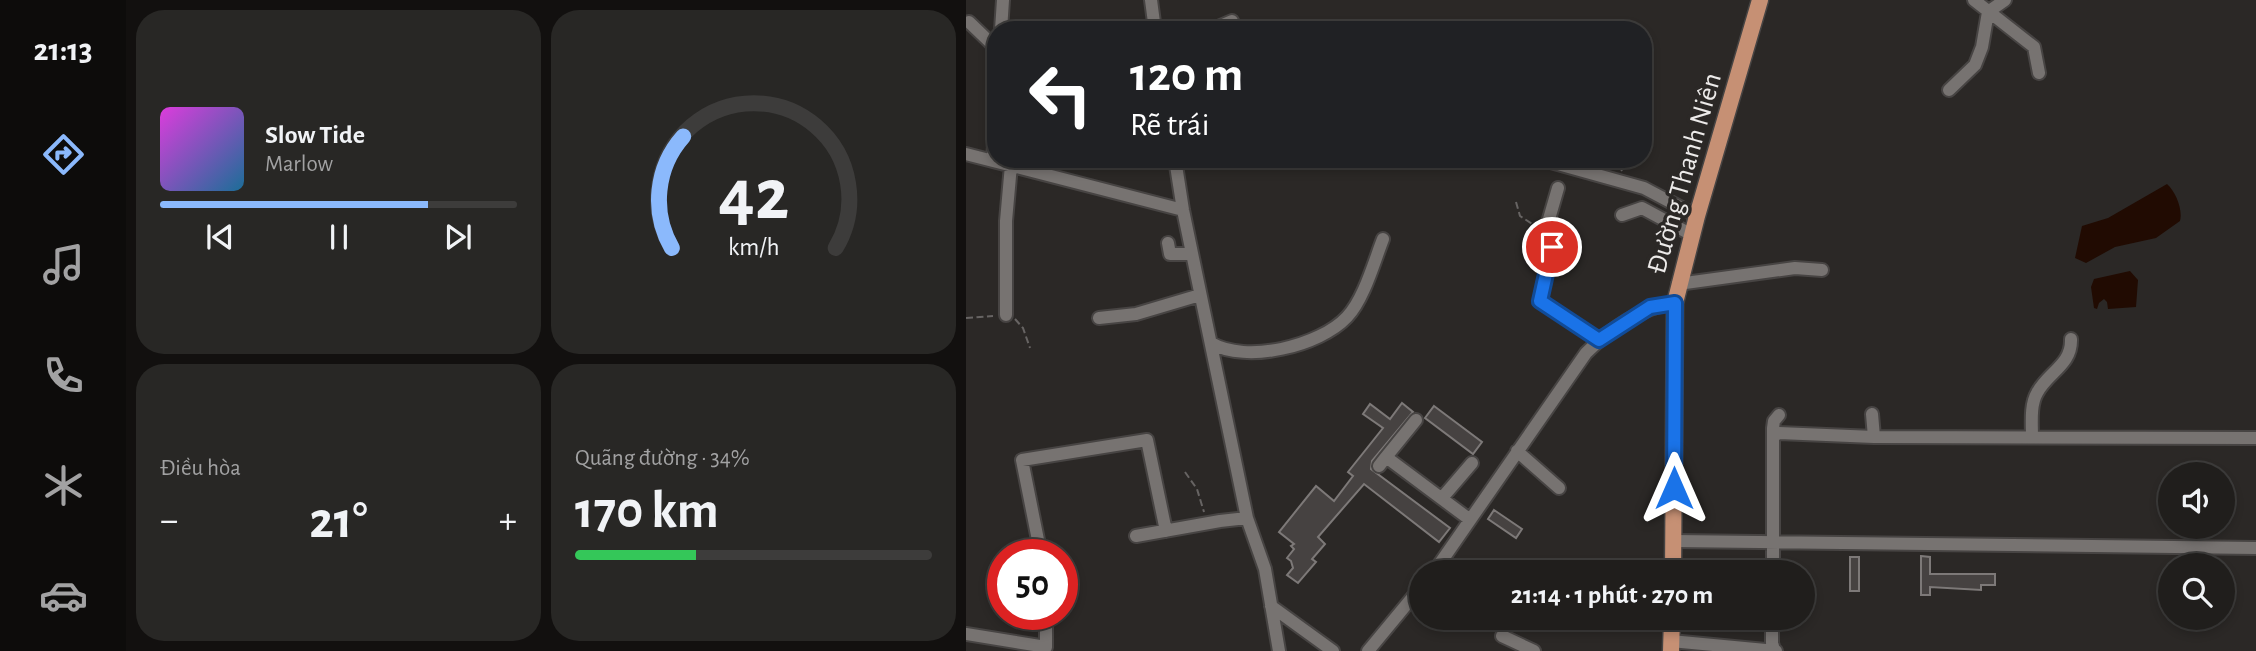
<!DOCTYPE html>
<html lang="vi">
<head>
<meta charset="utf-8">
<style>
	:root { --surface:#201e1c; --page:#282725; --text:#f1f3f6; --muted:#a2a2a3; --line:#3d3c3b; --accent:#8bb9fc }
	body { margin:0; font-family:"Alegreya Sans",sans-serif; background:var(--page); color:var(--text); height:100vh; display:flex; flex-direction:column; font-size:26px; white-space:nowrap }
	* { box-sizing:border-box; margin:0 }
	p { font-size:23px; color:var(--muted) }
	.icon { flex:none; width:38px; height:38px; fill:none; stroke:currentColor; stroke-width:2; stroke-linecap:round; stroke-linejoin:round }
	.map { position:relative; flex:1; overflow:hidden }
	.drawer { display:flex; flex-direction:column; gap:10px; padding:10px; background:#12100f; width:840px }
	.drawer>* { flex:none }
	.guide { position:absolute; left:21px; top:21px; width:665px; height:147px; border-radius:28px; box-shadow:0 4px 10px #0003,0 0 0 2px var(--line); background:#202124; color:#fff; overflow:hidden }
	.fabs { position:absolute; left:1192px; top:462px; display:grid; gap:14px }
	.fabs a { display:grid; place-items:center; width:77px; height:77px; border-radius:50%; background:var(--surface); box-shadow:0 4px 10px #0003,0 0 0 2px var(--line); font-size:35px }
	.speed { position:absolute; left:21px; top:539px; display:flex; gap:14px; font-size:35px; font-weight:700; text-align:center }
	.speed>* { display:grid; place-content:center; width:91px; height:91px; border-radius:50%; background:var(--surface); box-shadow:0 4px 10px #0003,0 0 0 2px var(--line); line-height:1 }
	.speed .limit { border:10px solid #d22; background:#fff; color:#111 }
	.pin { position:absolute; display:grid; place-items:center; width:60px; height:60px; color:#fff; margin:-30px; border:4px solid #fff; border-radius:50%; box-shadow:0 2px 7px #0007 }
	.me { position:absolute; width:77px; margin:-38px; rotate:0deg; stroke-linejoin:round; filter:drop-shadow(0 0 5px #0008) }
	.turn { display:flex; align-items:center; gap:24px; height:147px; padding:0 28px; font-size:32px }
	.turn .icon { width:91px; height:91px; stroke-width:2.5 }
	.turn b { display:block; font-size:49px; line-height:60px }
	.big { font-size:52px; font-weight:600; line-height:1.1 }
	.drawer .card { flex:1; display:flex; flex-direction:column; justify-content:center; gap:10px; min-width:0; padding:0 24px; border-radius:28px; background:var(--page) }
	.drawer .dial { align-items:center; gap:0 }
	.dial svg { height:182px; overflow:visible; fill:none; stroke:var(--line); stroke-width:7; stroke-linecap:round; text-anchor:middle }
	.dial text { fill:var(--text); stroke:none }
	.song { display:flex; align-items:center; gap:21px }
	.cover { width:84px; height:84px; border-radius:10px; background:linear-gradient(135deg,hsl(300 70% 55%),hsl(200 70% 35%)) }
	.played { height:7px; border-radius:4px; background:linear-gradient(90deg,var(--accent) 75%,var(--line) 75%) }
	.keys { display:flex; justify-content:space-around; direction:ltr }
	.heat { display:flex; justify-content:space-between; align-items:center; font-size:38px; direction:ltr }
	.charge { height:10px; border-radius:5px; background:linear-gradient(90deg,#34c759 34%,var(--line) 0) }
	.drawer .tiles { flex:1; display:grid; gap:10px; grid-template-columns:repeat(2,1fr) }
	.trip { position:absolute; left:443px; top:560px; width:406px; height:70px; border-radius:35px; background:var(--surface); box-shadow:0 4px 10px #0003,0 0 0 2px var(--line); font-weight:600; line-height:70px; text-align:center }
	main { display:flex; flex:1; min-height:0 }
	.tabs { display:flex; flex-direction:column; width:126px; justify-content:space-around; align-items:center; background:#0d0c0b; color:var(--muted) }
	.tabs .icon { width:49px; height:49px }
	.tabs .on { color:var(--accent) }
	.tabs b { font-size:32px; color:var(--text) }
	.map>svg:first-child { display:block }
	.water { fill:#210b02 }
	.building { fill:#464241; stroke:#7d7978; stroke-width:2 }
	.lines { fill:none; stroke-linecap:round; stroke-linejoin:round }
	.minor-casing { stroke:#474443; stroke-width:16 }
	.major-casing { stroke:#474443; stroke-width:19 }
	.path { stroke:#676463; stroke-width:2; stroke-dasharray:7 3.5; stroke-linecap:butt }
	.minor { stroke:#777371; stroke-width:12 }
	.major { stroke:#c69074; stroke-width:16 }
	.route-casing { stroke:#114b97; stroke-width:18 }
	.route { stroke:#1a73e8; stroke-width:12 }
	.labels { text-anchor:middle; stroke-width:7; stroke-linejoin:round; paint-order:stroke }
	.street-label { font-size:28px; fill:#eceae9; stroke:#2b2826 }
</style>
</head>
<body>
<main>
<nav class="tabs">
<b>21:13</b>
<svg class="icon on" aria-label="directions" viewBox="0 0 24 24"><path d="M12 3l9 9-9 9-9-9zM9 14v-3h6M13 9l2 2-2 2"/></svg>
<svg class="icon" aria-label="music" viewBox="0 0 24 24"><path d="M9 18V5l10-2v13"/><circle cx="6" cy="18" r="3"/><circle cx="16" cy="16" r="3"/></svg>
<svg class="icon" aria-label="phone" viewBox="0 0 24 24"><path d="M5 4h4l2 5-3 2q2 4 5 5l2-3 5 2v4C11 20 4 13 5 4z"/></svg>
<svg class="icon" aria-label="climate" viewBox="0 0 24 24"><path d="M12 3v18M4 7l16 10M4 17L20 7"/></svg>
<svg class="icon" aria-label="car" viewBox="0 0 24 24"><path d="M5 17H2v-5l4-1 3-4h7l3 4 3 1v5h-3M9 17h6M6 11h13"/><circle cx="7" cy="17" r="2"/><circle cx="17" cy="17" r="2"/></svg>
</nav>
<section class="drawer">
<div class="tiles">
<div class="card">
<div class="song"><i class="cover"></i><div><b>Slow Tide</b><p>Marlow</p></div></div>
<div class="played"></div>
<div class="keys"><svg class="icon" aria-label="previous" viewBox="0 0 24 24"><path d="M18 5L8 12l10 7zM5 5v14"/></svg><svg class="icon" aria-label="pause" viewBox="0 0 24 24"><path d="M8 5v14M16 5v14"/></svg><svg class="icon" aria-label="next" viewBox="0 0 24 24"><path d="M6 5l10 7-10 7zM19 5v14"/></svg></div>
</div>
<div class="card dial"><svg viewBox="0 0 100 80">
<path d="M14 69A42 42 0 1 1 86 69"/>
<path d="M14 69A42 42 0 0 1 19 20" stroke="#8bb9fc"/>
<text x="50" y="56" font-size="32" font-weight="700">42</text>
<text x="50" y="72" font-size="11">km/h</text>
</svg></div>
<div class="card"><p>Điều hòa</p>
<div class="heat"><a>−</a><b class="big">21°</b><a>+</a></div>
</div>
<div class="card"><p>Quãng đường · 34%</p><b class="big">170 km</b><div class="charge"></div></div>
</div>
</section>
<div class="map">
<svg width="1290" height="651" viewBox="0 0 1290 651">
	<rect width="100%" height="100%" fill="#2b2826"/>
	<!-- water -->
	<path class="water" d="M 1201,184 C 1210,192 1217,210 1214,221 L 1190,238 L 1149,247 L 1120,263 L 1109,258 L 1116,226 L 1142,218 Z
		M 1164,271 L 1172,280 L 1170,307 L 1142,309 L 1141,302 L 1138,299 L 1133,303 L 1131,309 L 1128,308 L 1125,287 L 1128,279 Z"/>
	<!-- building -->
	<path class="building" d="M 436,403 L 447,412 L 406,461 L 405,469 L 484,528 L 473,542 L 398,484 L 352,537 L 359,544 L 346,559 L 350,562 L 332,583 L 321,575 L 327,568 L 325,561 L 321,558 L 328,549 L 325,546 L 328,544 L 313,532 L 350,486 L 368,501 L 387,476 L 382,472 L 417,428 L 397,414 L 404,404 L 424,419 Z
		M 468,406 L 516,442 L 507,454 L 459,418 Z
		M 528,510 L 556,529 L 550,538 L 522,519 Z
		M 955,556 L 964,557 L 964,574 L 1029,574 L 1029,585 L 1015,585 L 1015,590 L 964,587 L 964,595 L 955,595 Z
		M 884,557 L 893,557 L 893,591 L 884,591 Z"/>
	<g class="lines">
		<!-- minor casing -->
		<g class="minor-casing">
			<path id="minor" d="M 185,0 L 189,30
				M 1008,0 L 1068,47 L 1073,73
				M 3,22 L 30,48
				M 35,30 L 37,0
				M 245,30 L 266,21
				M 983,90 L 1009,65 L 1016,47 L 1022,12 L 1039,0
				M 0,154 L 217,210
				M 209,159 L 217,210 L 281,518 L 299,569 L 313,651
				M 574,159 L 678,188 L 731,216
				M 27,161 L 30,113
				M 592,188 L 581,226 L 581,232 L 586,247 L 574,301 L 633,340
				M 656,215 L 676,208 L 726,235
				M 202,243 L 204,254 L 226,254
				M 712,284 L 829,268 L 856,270
				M 40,315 L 40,221 L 45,165
				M 133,318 L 170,314 L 234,295
				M 245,343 C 280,364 354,346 381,317 C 398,299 408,262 417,239
				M 906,414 L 908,437
				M 808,436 L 813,433 L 908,437 L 1290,438
				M 1066,437 C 1066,424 1064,405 1071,393 C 1082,372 1106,365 1105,339
				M 551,451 L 593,488
				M 420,457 L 450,420
				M 413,466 L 420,457 L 503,519
				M 476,498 L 506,463
				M 170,536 L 254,521 L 281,518
				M 708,541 L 1290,548
				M 75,555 L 56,460 L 181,440 L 200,531
				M 468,572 L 620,353 C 643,330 676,306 709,303
				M 807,572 L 807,428 L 808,421 L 813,415
				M 305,606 L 367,651
				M 806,618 L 806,643 L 808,650
				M 0,634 L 80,647 L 80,614
				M 536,636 L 568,651
				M 705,641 L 810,651
				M 402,651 L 455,587"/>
		</g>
		<!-- major casing -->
		<g class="major-casing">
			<path id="major" d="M 707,572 L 709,303 L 731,216 L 794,0
				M 705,651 L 706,618"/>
		</g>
		<!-- path -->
		<path class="path" d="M 650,159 L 656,171
			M 550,202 L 554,216 L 571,227
			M 0,318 L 27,316
			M 49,319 L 57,328 L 64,348
			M 219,472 L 231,489 L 238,512"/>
		<!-- minor -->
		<use href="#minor" class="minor"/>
		<!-- major -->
		<use href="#major" class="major"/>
	</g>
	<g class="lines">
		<!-- route casing -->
		<g class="route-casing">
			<path id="route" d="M 586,247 L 574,301 L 633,340 L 684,307 L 709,303 L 708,488"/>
		</g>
		<!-- route -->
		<use href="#route" class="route"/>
	</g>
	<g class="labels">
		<!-- street labels -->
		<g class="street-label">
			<text transform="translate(717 173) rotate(-74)" y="10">Đường Thanh Niên</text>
		</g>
	</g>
</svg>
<div class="fabs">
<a><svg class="icon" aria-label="sound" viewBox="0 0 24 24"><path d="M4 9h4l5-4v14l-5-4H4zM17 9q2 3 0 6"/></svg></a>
<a><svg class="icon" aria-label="search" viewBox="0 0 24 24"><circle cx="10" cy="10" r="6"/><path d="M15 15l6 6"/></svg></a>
</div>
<div class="speed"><div class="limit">50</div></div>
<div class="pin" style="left:586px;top:247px;background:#d93025"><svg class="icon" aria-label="arrive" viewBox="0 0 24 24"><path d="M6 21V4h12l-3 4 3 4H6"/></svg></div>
<svg class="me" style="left:708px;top:488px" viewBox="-20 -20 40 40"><path d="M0-17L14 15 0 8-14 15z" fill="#1a73e8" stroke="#fff" stroke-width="4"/></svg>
<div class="trip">21:14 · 1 phút · 270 m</div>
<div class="guide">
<div class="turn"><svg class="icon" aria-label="left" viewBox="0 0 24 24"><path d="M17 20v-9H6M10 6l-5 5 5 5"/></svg><div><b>120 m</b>Rẽ trái</div></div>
</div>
</div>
</main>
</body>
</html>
